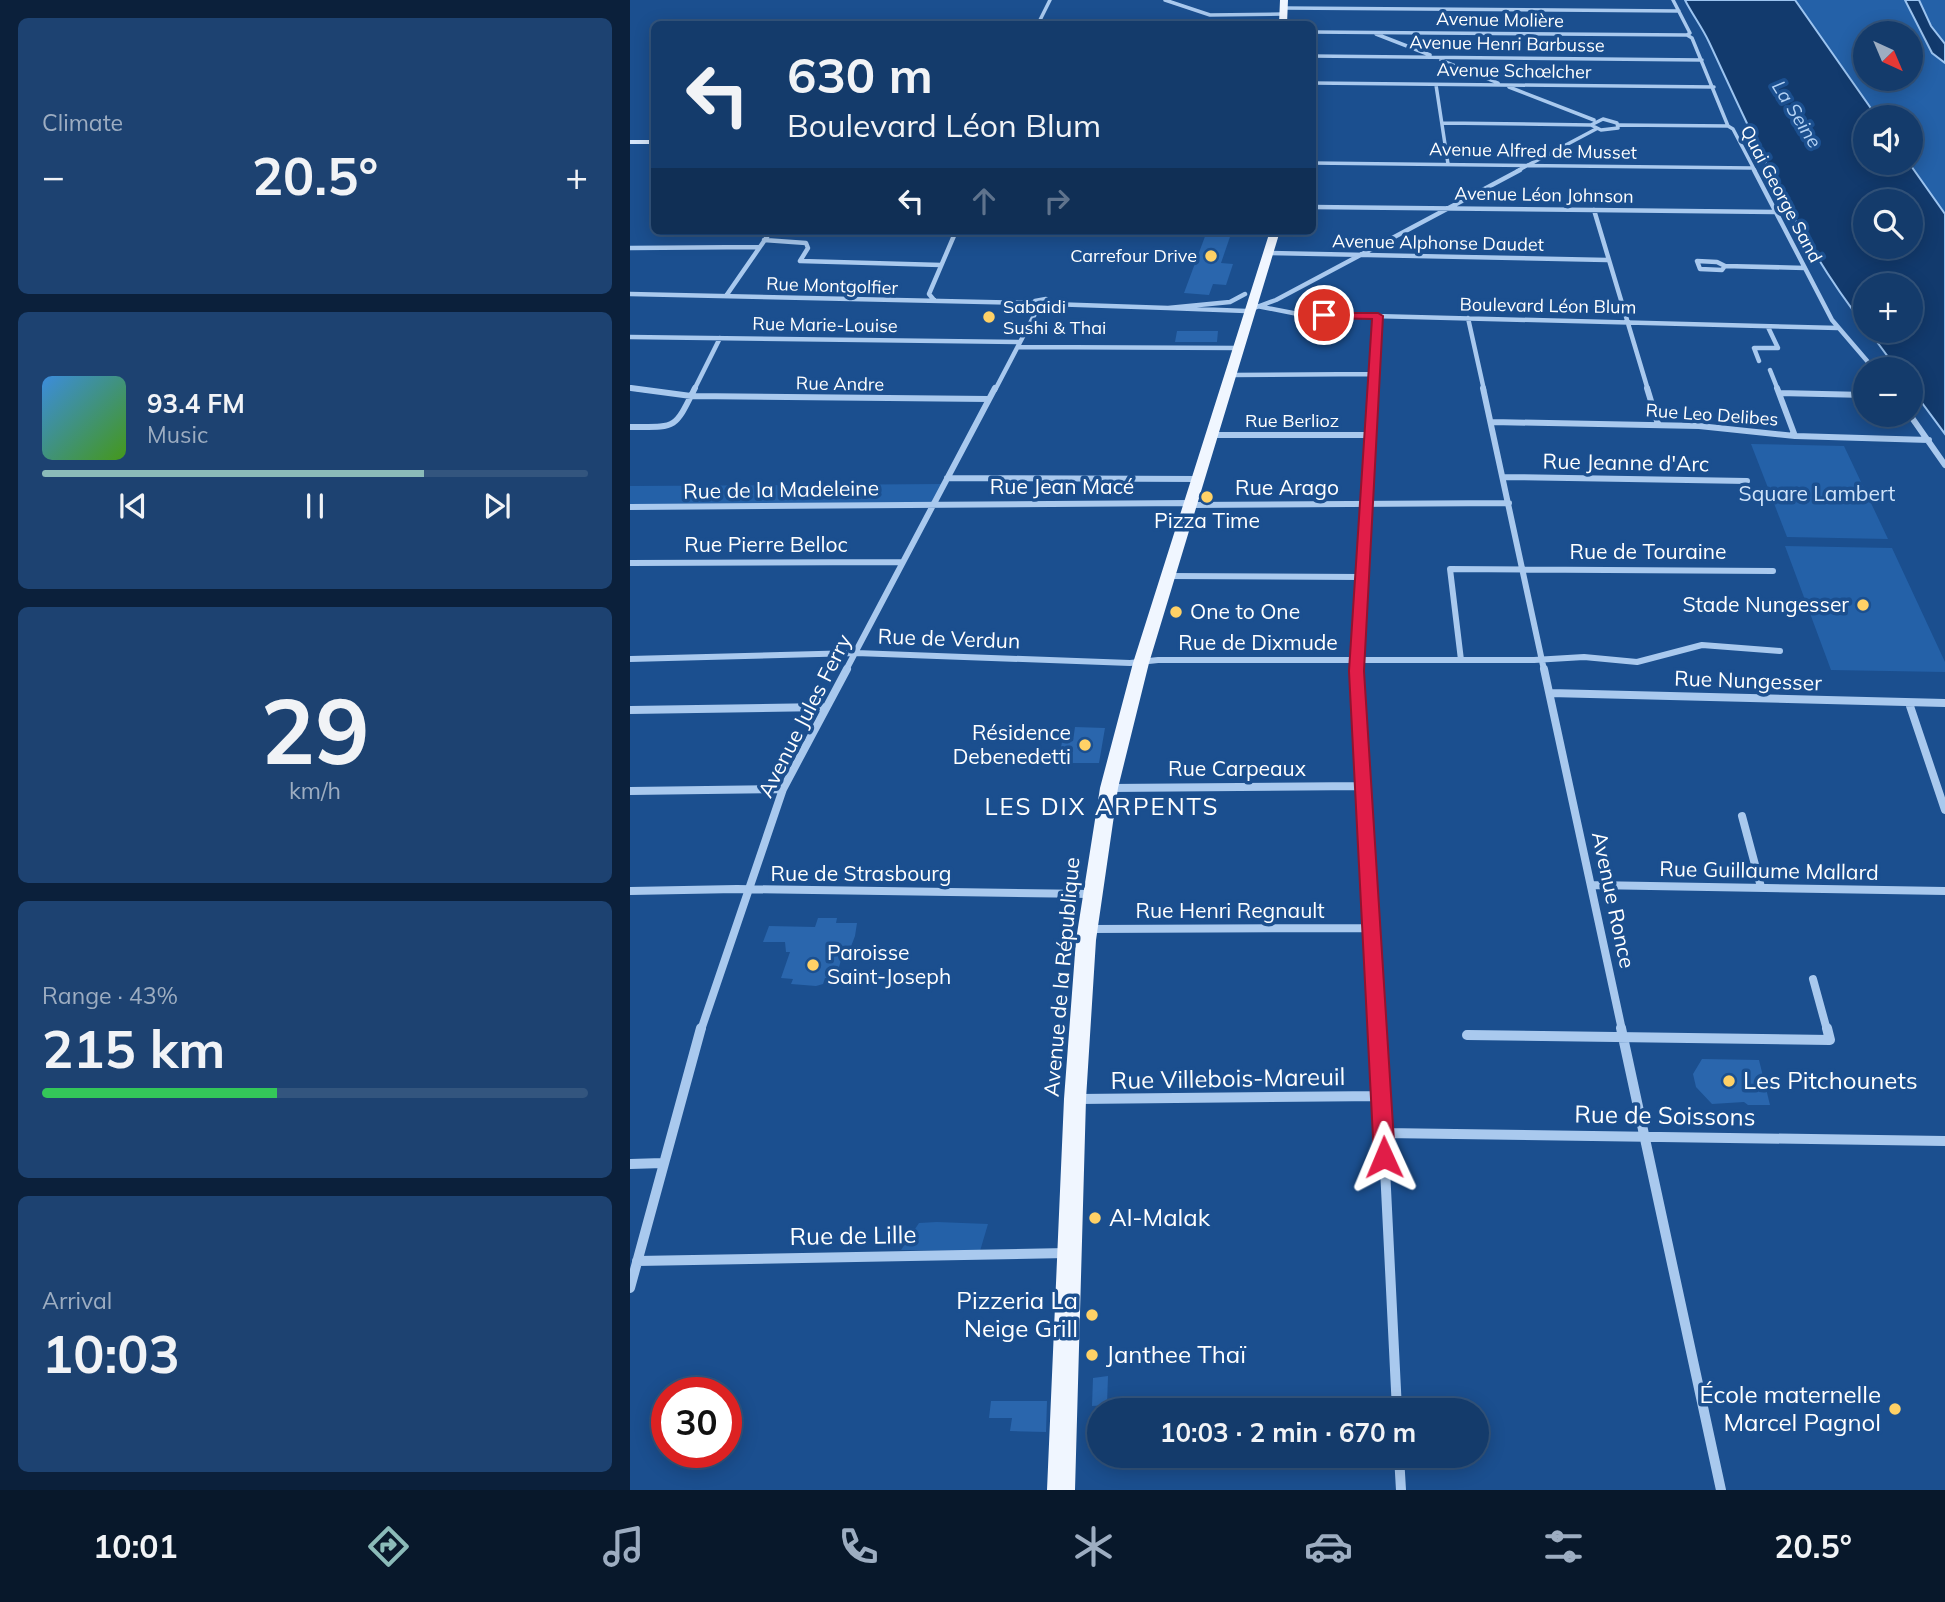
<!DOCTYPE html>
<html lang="en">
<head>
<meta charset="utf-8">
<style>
	:root { --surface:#143b6b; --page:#1d4271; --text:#f1f3f6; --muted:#9dadc1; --line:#33557e; --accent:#8bbbb9 }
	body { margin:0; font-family:Mulish,sans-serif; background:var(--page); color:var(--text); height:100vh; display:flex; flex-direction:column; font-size:26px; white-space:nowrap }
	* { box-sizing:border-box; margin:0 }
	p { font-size:23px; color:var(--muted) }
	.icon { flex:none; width:38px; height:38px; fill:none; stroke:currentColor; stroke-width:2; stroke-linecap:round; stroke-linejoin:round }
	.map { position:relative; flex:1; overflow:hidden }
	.side { display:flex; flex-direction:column; gap:18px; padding:18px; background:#0b203b; width:630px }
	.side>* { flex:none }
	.top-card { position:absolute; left:21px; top:21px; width:665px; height:214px; border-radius:10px; box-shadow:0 4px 18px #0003,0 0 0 2px var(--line); background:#143b6b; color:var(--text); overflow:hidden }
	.needle { width:46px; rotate:136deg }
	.buttons { position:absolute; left:1223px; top:21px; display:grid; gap:14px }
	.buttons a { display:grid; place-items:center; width:70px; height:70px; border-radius:50%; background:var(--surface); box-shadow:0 4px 18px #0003,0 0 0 2px var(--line); font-size:35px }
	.speed { position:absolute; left:21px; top:1377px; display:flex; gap:14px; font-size:35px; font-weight:700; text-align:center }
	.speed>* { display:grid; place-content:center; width:91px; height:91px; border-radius:50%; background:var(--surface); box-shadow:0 4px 18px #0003,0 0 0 2px var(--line); line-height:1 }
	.speed .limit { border:10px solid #d22; background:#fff; color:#111 }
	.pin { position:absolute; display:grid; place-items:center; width:60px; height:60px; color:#fff; margin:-30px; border:4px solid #fff; border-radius:50%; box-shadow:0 2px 7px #0007 }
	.me { position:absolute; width:77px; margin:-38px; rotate:359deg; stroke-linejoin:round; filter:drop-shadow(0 0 5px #0008) }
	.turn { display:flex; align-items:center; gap:24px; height:147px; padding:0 21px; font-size:32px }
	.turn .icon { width:91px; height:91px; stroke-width:2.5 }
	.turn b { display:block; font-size:49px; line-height:60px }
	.lanes { display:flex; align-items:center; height:66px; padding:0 21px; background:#0003; justify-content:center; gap:35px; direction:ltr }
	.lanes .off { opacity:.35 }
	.big { font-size:52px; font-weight:700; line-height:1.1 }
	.side .tile { flex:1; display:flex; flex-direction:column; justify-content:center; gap:10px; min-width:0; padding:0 24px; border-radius:10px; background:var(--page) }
	.side .dial { align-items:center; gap:0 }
	.dial b { font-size:91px; line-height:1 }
	.song { display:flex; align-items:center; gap:21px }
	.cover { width:84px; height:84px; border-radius:10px; background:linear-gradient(135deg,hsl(210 70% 55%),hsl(100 70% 35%)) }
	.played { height:7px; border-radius:4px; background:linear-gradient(90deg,var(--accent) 70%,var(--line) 70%) }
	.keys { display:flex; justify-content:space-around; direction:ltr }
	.heat { display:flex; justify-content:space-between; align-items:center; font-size:38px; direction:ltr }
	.charge { height:10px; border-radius:5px; background:linear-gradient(90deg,#34c759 43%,var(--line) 0) }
	.trip { position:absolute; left:457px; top:1398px; width:402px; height:70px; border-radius:35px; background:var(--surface); box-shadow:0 4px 18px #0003,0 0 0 2px var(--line); font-weight:700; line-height:70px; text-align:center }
	.menu { display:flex; height:112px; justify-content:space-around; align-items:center; background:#08182b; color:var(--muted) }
	.menu .icon { width:49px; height:49px }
	.menu .active { color:var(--accent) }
	.menu b { font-size:32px; color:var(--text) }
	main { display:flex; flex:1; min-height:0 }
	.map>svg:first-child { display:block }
	.green { fill:#2461a8; fill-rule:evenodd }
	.water { fill:#123a6d; stroke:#9cc4f0; stroke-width:2; fill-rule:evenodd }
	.building { fill:#2a66ad }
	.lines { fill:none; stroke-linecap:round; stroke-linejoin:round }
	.street-far4 { stroke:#a9c9ee; stroke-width:3.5 }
	.street-far3 { stroke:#a9c9ee; stroke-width:4.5 }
	.street-far2 { stroke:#a9c9ee; stroke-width:6 }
	.street-far1 { stroke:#a9c9ee; stroke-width:8 }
	.street { stroke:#a9c9ee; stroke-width:10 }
	.secondary { fill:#d6e6fa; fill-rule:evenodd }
	.primary { fill:#f0f6ff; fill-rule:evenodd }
	.route { fill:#e11d48; stroke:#92132f; stroke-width:2 }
	.poi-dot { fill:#ffd166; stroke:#1b4f8f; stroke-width:2.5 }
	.labels { text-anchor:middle; stroke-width:7; stroke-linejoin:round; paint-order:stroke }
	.far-street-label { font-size:18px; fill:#fff; stroke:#1b4f8f }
	.far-poi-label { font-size:18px; fill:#fff; stroke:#1b4f8f; text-anchor:end }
	.far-water-label { font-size:19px; font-style:italic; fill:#b5d3f5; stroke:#1b4f8f }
	.street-label { font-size:21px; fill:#fff; stroke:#1b4f8f }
	.park-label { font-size:21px; fill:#cfe3fa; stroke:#1b4f8f }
	.poi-label { font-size:21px; fill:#fff; stroke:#1b4f8f; text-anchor:end }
	.quarter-label { font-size:24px; letter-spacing:2px; fill:#fff; stroke:#1b4f8f }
	.near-street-label { font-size:24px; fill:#fff; stroke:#1b4f8f }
	.near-poi-label { font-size:24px; fill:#fff; stroke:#1b4f8f; text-anchor:start }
</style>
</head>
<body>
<main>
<section class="side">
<div class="tile"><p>Climate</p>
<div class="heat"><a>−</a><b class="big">20.5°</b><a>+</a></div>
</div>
<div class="tile">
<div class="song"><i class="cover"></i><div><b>93.4 FM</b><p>Music</p></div></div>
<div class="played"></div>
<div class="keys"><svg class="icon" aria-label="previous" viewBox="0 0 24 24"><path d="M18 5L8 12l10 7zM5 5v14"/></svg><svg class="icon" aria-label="pause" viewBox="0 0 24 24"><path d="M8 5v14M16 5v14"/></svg><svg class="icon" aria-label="next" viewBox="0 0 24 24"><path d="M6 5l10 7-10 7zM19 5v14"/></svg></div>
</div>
<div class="tile dial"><b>29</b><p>km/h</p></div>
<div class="tile"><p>Range · 43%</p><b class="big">215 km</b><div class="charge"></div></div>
<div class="tile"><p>Arrival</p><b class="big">10:03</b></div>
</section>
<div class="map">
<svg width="1315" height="1490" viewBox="0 0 1315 1490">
	<rect width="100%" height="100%" fill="#1b4f8f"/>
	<!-- green -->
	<path class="green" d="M 1165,0 L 1275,0 L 1302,53 L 1315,63 L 1315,214 L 1280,163 L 1281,117 L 1247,117 ZM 1236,33 L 1281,33 L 1281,79 L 1236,79 Z
		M 1288,0 L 1315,0 L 1315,44 L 1301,26 Z
		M 1121,444 L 1214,446 L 1258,539 L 1157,537 Z
		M 313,484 L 303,503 L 0,507 L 0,486 Z
		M 1155,546 L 1262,548 L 1315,662 L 1315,672 L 1201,670 Z
		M 307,1222 L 358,1224 L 350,1251 L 271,1250 L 289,1223 Z"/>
	<!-- water -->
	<path class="water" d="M 1055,0 L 1165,0 L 1247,117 L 1236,117 L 1236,163 L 1279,163 L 1315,214 L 1315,434 L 1281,388 L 1281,369 L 1267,369 L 1239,331 L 1281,331 L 1281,285 L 1236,285 L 1235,326 C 1167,240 1125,140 1079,42 C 1072,27 1062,14 1055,0 ZM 1236,201 L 1281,201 L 1281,247 L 1236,247 Z
		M 1275,0 L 1289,0 L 1301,26 L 1315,44 L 1315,63 L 1302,53 Z"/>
	<!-- building -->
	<path class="building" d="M 577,231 L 602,231 L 591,263 L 603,264 L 596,285 L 583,284 L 579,295 L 554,293 Z
		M 547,331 L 588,331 L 587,342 L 545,342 Z
		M 445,727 L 475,728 L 469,763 L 428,763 L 432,742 L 443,741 Z
		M 188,918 L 207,918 L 206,923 L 227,923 L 225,936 L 220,949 L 214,949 L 206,978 L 195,978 L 193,984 L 186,986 L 161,984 L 163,979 L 151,978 L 160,952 L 156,952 L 155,942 L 133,942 L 139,926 L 185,927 Z
		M 1072,1059 L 1129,1060 L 1140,1105 L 1118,1105 L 1114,1102 L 1082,1104 L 1066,1087 L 1063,1074 Z
		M 478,1376 L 477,1405 L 462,1406 L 463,1378 Z
		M 603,1400 L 603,1410 L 564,1410 L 564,1402 Z
		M 361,1401 L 417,1401 L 416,1432 L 380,1431 L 382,1418 L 359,1418 Z"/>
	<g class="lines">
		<!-- street-far4 -->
		<path class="street-far4" d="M 535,0 L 580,15 L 653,14
			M 1043,0 L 1060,33 L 1057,35
			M 653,8 L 1049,11
			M 408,24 L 420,0
			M 682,32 L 1057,35
			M 746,34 L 800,55
			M 1057,35 L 1062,38 L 1098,126 L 1103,129 L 1125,171
			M 682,56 L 1072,60
			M 811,60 L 868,83
			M 682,83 L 1084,87
			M 806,85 L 818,164
			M 879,87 L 964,120
			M 973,119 L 987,123 L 988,128 L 971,130 L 961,125 Z
			M 813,123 L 961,125
			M 989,125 L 1098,126
			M 682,163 L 1122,168
			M 887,171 L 966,129"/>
		<!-- street-far3 -->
		<path class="street-far3" d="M 1124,170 L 1202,320 L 1244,369
			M 682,207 L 1145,212
			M 964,210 L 1018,390
			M 134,240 L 176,243 L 178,248 L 170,261 L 311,265
			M 0,248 L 129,247
			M 638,253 L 977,260
			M 1067,261 L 1087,262 L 1095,266 L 1092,270 L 1070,269 Z
			M 1095,266 L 1175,268
			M 0,294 L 403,303
			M 615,294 L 600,302 L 538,308 L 616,311 L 646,300 L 890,170
			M 96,296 L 141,231
			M 416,299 L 420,303 L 416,307 L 403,306 L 405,301 Z
			M 304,300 L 299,294 L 326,231
			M 420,304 L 538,308
			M 627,306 L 668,314 L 1208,328
			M 838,318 L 854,390
			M 0,337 L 390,342
			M 388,347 L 609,348
			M 1129,361 L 1124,348 L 1148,348 L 1138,327
			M 1140,370 L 1148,390
			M 601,375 L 744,374
			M 0,388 L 15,390
			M 64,390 L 90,338
			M 365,390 L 408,308
			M 744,390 L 748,316"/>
		<!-- street-far2 -->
		<path class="street-far2" d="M 1,388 L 61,396 L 359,399
			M 853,388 L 914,670
			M 1017,388 L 1028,424
			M 1147,388 L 1165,436
			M 1149,393 L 1236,395
			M 1280,415 L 1315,465
			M 862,422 L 1069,426 L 1165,436 L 1299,440
			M 0,427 C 47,427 44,430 65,388
			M 582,435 L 742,435
			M 874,477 L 1117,481
			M 317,478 L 568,479
			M 560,505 L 879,503
			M 0,507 L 560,503
			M 0,563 L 273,562
			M 539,576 L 731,577
			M 0,659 L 226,653 L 500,663 L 528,660 L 904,660 L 954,657 L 1007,662 L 1072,645 L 1150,651
			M 831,660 L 820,569 L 1143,571
			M 216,670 L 365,388
			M 727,670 L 744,388"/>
		<!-- street-far1 -->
		<path class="street-far1" d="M 727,669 L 748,1030
			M 914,669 L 992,1030
			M 920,693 L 1315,703
			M 1279,703 L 1315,810
			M 0,710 L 195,707
			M 479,788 L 734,786
			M 0,791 L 153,789
			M 1112,816 L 1131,887
			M 963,885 L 1315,891
			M 0,891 L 107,889 L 461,894
			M 460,929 L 743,928
			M 1183,979 L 1197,1030
			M 71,1030 L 153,789 L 217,669"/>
		<!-- street -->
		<path class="street" d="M 748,1028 L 767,1410
			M 991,1028 L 1091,1490
			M 837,1035 L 1200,1040 L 1197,1028
			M 449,1099 L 752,1096
			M 754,1133 L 1315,1141
			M 0,1164 L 33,1163
			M 7,1261 L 437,1253
			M 0,1288 L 71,1028
			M 769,1456 L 771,1490"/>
		<!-- secondary -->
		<path class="secondary" d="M 0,140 L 24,140 L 24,144 L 0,144 Z"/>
		<!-- primary -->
		<path class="primary" d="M 650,0 L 658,0 L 657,24 L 649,24 Z
			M 640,231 L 650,231 L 519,663 L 488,788 L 466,940 L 456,1099 L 445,1490 L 417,1490 L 434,1099 L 446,940 L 470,788 L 503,663 Z"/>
	</g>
	<!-- route -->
	<path class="route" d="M 691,313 L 748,313 L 753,316 L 734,671 L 765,1157 L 762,1164 L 754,1167 L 747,1164 L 744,1157 L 719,671 L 742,319 L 694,318 L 691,317 Z"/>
	<!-- markers -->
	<g class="poi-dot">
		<circle cx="581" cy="256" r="7"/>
		<circle cx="359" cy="317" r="7"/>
		<circle cx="577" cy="497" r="7"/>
		<circle cx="1233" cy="605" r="7"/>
		<circle cx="546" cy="612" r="7"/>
		<circle cx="455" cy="745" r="7"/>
		<circle cx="183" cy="965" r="7"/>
		<circle cx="1099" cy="1081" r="7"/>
		<circle cx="465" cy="1218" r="7"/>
		<circle cx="462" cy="1315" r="7"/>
		<circle cx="462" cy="1355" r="7"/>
		<circle cx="1265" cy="1409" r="7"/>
	</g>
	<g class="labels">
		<!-- far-street labels -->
		<g class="far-street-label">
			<text transform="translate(870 20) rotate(1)" y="6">Avenue Molière</text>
			<text transform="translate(877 44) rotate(1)" y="6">Avenue Henri Barbusse</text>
			<text transform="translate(884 71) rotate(1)" y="6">Avenue Schœlcher</text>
			<text transform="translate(903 151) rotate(1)" y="6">Avenue Alfred de Musset</text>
			<text transform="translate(1151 194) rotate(62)" y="6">Quai George Sand</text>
			<text transform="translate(914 195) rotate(1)" y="6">Avenue Léon Johnson</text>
			<text transform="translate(808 243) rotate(1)" y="6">Avenue Alphonse Daudet</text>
			<text transform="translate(202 286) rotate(2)" y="6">Rue Montgolfier</text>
			<text transform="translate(918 306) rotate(1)" y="6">Boulevard Léon Blum</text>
			<text transform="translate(195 325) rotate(1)" y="6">Rue Marie-Louise</text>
			<text transform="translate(210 384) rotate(1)" y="6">Rue Andre</text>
			<text transform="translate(1082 415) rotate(4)" y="6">Rue Leo Delibes</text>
			<text x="662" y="427">Rue Berlioz</text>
		</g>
		<!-- far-poi labels -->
		<g class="far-poi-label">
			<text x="567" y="262">Carrefour Drive</text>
			<text x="373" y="313" text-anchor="start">Sabaidi<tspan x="373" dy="21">Sushi &amp; Thai</tspan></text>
		</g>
		<!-- far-water labels -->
		<g class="far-water-label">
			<text transform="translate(1167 114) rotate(58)" y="7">La Seine</text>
		</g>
		<!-- street labels -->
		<g class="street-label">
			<text transform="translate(996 463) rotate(1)" y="7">Rue Jeanne d'Arc</text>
			<text x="432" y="494">Rue Jean Macé</text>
			<text x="657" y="495">Rue Arago</text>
			<text transform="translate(151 490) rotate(-1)" y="7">Rue de la Madeleine</text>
			<text x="136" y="552">Rue Pierre Belloc</text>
			<text x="1018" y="559">Rue de Touraine</text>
			<text transform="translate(319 639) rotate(2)" y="7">Rue de Verdun</text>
			<text x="628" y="650">Rue de Dixmude</text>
			<text transform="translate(1118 681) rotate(2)" y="7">Rue Nungesser</text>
			<text transform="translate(175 716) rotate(-63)" y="7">Avenue Jules Ferry</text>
			<text x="607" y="776">Rue Carpeaux</text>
			<text transform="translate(1139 871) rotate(1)" y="7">Rue Guillaume Mallard</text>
			<text x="231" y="881">Rue de Strasbourg</text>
			<text transform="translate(983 900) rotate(78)" y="7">Avenue Ronce</text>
			<text x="600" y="918">Rue Henri Regnault</text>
			<text transform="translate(432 977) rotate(-85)" y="7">Avenue de la République</text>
		</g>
		<!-- park labels -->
		<g class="park-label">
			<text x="1187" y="501">Square Lambert</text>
		</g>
		<!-- poi labels -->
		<g class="poi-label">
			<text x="577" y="528" text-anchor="middle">Pizza Time</text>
			<text x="1219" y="612">Stade Nungesser</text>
			<text x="560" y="619" text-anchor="start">One to One</text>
			<text x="441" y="740">Résidence<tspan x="441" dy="24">Debenedetti</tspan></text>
			<text x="197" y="960" text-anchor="start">Paroisse<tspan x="197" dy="24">Saint-Joseph</tspan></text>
		</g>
		<!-- quarter labels -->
		<g class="quarter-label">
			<text x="472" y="815">LES DIX ARPENTS</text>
		</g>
		<!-- near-street labels -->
		<g class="near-street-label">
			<text transform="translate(598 1079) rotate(-1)" y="8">Rue Villebois-Mareuil</text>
			<text transform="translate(1035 1116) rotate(1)" y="8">Rue de Soissons</text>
			<text transform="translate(223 1236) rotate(-1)" y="8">Rue de Lille</text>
		</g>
		<!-- near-poi labels -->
		<g class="near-poi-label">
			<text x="1113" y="1089">Les Pitchounets</text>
			<text x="479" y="1226">Al-Malak</text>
			<text x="448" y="1309" text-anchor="end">Pizzeria La<tspan x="448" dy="28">Neige Grill</tspan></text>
			<text x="476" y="1363">Janthee Thaï</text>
			<text x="1251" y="1403" text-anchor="end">École maternelle<tspan x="1251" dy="28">Marcel Pagnol</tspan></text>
		</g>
	</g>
</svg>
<div class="buttons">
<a><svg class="needle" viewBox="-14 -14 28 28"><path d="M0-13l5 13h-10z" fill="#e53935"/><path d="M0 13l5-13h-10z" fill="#9dadc1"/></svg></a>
<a><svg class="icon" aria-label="sound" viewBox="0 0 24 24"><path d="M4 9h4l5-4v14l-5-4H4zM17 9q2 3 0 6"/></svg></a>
<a><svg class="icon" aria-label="search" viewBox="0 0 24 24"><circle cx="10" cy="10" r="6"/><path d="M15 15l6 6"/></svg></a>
<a>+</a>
<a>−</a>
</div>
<div class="speed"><div class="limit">30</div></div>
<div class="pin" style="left:694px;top:315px;background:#d93025"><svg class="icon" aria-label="arrive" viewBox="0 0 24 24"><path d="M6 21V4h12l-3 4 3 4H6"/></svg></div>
<svg class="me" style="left:754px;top:1157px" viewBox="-20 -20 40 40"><path d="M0-17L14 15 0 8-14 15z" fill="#e11d48" stroke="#fff" stroke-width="4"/></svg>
<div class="trip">10:03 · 2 min · 670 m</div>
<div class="top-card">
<div class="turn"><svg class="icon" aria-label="left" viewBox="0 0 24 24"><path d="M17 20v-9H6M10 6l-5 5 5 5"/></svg><div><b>630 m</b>Boulevard Léon Blum</div></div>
<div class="lanes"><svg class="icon" aria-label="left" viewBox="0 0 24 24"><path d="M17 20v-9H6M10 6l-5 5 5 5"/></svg><svg class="icon off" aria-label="ahead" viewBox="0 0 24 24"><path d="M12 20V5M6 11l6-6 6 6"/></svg><svg class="icon off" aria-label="right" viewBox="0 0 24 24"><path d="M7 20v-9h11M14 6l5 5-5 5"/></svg></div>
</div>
</div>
</main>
<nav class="menu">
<b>10:01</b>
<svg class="icon active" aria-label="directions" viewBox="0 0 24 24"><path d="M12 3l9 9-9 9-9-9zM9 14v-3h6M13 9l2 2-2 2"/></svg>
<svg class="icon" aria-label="music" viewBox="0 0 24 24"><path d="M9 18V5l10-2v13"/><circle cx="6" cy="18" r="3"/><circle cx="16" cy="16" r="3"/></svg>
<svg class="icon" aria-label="phone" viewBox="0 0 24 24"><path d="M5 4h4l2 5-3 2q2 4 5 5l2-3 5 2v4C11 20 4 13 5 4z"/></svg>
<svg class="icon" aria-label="climate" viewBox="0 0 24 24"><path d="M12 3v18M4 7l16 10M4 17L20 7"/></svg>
<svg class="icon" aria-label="car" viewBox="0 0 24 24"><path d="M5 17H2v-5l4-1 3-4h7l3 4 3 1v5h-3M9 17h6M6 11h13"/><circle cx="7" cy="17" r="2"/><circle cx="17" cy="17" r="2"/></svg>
<svg class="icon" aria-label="filters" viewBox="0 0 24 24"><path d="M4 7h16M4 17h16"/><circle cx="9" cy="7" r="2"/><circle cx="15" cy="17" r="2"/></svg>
<b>20.5°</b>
</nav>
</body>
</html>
